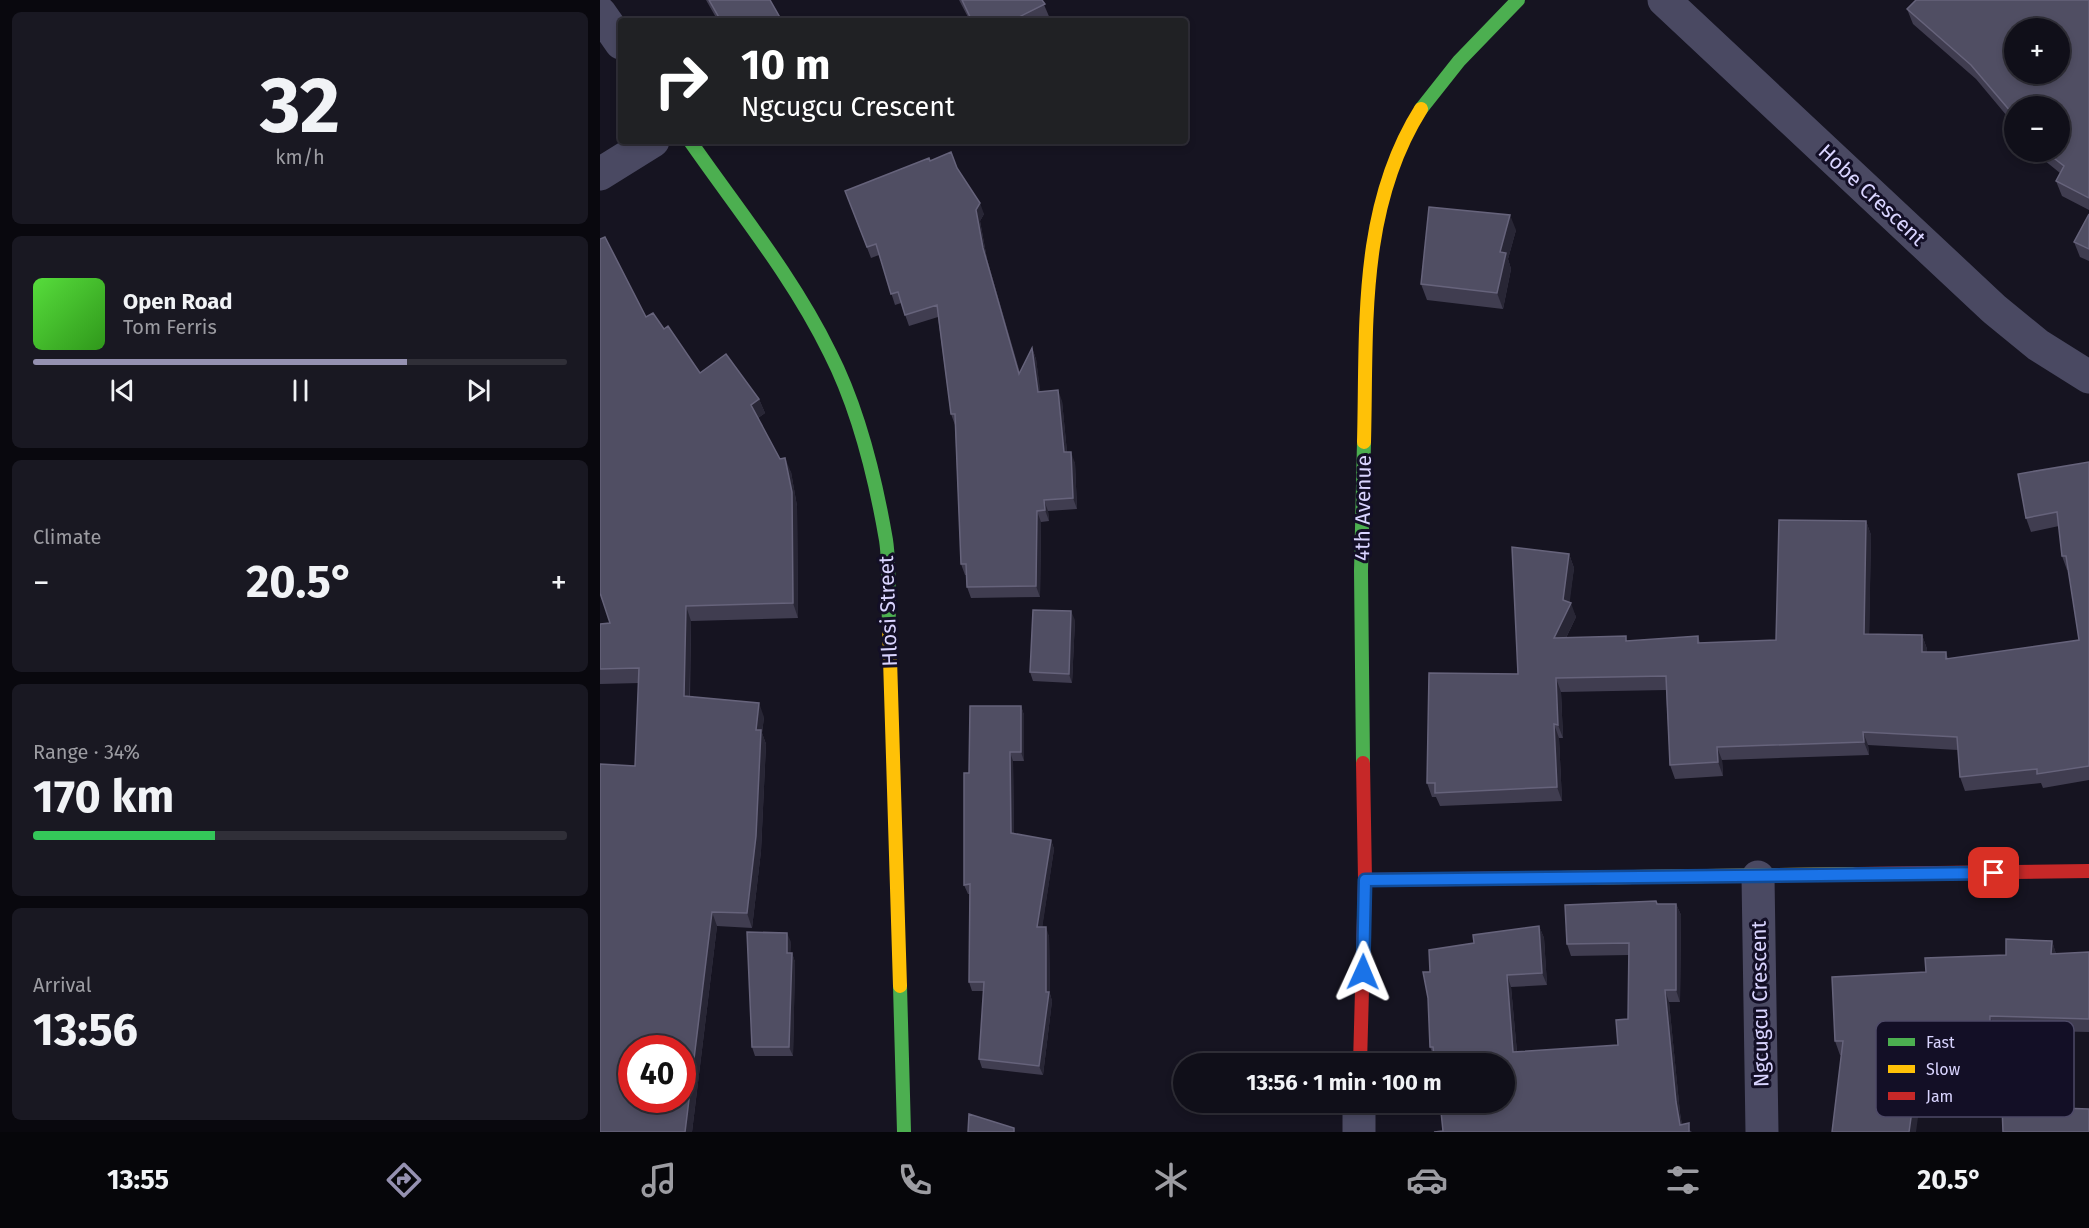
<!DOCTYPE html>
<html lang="en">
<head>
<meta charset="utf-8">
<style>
	:root { --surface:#100f19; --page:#191822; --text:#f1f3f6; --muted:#9c9ca2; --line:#302f38; --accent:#9591b1 }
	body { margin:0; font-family:"Fira Sans",sans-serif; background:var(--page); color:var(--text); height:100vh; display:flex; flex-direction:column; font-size:22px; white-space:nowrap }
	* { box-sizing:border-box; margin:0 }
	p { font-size:20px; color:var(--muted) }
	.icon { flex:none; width:33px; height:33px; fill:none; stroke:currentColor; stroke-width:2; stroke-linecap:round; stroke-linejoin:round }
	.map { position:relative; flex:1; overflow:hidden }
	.panel { display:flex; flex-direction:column; gap:12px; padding:12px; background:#09080e; width:600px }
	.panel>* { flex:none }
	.guide { position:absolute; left:18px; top:18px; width:570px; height:126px; border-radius:6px; box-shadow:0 3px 9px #0003,0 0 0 2px var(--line); background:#202124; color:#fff; overflow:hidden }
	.tools { position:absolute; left:1404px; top:18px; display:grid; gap:12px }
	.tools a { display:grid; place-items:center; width:66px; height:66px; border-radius:50%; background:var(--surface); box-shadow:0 3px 9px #0003,0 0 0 2px var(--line); font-size:30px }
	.speed { position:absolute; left:18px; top:1035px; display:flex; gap:12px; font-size:30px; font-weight:700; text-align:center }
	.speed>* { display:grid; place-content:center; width:78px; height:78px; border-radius:50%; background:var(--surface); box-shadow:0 3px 9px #0003,0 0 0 2px var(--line); line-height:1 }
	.speed .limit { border:9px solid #d22; background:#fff; color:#111 }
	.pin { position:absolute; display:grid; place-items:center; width:51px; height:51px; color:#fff; margin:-26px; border-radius:12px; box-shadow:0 3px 9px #0006 }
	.me { position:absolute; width:66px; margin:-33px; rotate:1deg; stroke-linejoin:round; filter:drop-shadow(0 0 4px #0008) }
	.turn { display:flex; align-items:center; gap:21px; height:126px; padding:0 24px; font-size:27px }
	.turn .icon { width:78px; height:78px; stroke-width:2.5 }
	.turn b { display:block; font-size:42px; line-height:51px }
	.big { font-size:45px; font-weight:700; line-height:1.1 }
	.panel .tile { flex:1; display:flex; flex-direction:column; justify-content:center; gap:9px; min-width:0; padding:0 21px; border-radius:9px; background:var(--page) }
	.panel .dial { align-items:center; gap:0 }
	.dial b { font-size:78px; line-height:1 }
	.song { display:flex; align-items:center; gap:18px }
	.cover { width:72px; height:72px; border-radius:9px; background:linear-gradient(135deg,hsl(110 70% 55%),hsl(110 70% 35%)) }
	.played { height:6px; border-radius:3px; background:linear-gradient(90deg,var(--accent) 70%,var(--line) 70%) }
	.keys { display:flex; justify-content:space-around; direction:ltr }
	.heat { display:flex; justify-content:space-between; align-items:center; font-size:33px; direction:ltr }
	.charge { height:9px; border-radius:4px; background:linear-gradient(90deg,#34c759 34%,var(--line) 0) }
	.trip { position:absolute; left:573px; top:1053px; width:342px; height:60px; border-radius:30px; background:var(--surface); box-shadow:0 3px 9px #0003,0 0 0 2px var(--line); font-weight:700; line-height:60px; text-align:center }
	.tabs { display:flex; height:96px; justify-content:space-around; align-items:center; background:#06060a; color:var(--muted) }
	.tabs .icon { width:42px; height:42px }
	.tabs .current { color:var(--accent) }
	.tabs b { font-size:27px; color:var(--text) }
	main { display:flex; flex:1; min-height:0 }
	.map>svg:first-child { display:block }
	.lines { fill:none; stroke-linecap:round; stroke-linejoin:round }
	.street { stroke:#4a4962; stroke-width:33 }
	.fast { stroke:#4caf50; stroke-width:14 }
	.slow { stroke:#ffc107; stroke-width:14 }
	.jam { stroke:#c62828; stroke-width:14 }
	.wall { fill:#403d50 }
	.shaded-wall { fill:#282635 }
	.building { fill:#504e63; stroke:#66637b; stroke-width:1.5; fill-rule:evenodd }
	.route-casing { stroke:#114b97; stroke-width:15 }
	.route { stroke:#1a73e8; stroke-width:10 }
	.labels { text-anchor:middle; stroke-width:6; stroke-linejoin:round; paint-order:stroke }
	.street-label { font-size:21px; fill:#d9d4ff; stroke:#130f26 }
	.key { fill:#130f26; stroke:#4e4a67; stroke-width:1.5 }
	.key-label { font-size:16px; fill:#d9d4ff }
</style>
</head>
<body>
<main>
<section class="panel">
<div class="tile dial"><b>32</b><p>km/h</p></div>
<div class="tile">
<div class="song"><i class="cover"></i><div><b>Open Road</b><p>Tom Ferris</p></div></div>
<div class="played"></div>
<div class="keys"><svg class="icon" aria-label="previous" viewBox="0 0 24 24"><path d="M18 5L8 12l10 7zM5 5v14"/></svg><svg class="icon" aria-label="pause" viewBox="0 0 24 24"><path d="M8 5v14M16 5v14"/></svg><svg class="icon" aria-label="next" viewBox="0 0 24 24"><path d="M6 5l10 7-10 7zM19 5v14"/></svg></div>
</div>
<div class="tile"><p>Climate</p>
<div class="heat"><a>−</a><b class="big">20.5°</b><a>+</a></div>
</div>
<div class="tile"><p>Range · 34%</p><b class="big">170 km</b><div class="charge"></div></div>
<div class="tile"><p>Arrival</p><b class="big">13:56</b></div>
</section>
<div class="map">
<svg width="1489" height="1132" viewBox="0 0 1489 1132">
	<rect width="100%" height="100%" fill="#161421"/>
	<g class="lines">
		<!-- street -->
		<path class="street" d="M 1064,0 L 1394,309 L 1438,345 L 1489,377
			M 0,13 L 21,43
			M 0,174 L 53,141
			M 1158,877 L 1162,1132
			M 759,1132 L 759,1102"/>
		<!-- fast -->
		<path class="fast" d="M 821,109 L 859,61 L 918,0
			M 90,141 C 138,210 193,277 230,353 C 259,410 275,476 286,540 C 290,567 288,598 289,626
			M 763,763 L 761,571 L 764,442
			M 300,986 L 304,1132"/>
		<!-- slow -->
		<path class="slow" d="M 764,442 C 767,328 758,209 821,109
			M 289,626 L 300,986
			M 960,878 L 1257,874"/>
		<!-- jam -->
		<path class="jam" d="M 1257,874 L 1489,871
			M 765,880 L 960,878
			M 760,1064 L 765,880 L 763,763"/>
	</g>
	<!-- wall -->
	<path class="wall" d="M 106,0 L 170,0 L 182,21 L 118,21 Z
		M 359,0 L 442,0 L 451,21 L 370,21 Z
		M 1489,0 L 1489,210 L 1462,196 L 1456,181 L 1460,173 L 1434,152 L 1460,152 L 1414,106 L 1414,136 L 1411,133 L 1405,118 L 1407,116 L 1376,79 L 1313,24 L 1307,9 Z
		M 330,161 L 384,214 L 380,221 L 387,259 L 420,373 L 432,348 L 436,359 L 440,392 L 462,401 L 467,452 L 475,463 L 477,509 L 448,511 L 449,521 L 441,522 L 440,597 L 371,598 L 367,587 L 366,575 L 365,575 L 361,564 L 355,425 L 351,414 L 338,317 L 309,326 L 301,303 L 295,305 L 279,255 L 271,258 L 245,191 Z
		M 1489,214 L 1489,261 L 1480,257 L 1474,242 Z
		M 916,230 L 908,259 L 911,269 L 903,309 L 827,300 L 821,284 Z
		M 46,317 L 64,329 L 100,373 L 159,399 L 165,413 L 158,418 L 180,459 L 191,472 L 197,506 L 198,618 L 91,621 L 90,697 L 164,717 L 162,733 L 166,744 L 161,851 L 152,928 L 117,926 L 92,1132 L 0,1132 L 0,764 L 35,766 L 39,683 L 0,684 L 0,624 L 10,623 Z
		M 1489,462 L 1489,780 L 1443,788 L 1441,783 L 1365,791 L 1360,777 L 1358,750 L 1268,745 L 1269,755 L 1122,760 L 1123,776 L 1075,779 L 1070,765 L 1066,690 L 961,692 L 963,738 L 959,738 L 962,801 L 840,806 L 836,797 L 832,797 L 827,783 L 918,674 L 969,554 L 974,568 L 969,602 L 976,617 L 966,638 L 1028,641 L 1098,636 L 1100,643 L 1176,640 L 1266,521 L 1271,535 L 1269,634 L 1322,635 L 1327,649 L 1327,652 L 1346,652 L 1348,659 L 1479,640 L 1469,570 L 1467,570 L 1462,556 L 1459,526 L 1431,532 L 1426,518 Z
		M 475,620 L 472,683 L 433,681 L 430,672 Z
		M 421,706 L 424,715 L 424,761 L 413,761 L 414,834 L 451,840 L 454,849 L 442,927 L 449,936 L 450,994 L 452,1001 L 443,1075 L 382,1068 L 379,1059 L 384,991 L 372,991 L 369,982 L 370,894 L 368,894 L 364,885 L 369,773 Z
		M 1057,904 L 1076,904 L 1081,915 L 1080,1002 L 1069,1002 L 1080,1113 L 1082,1125 L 1092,1132 L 843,1131 L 835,1059 L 830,1047 L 830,972 L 874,943 L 939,926 L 944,938 L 947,985 L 911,987 L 917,1052 L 1018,1045 L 1028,1019 L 1029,955 L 971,956 L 967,944 Z
		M 1452,941 L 1456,954 L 1489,952 L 1489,1032 L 1395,1030 L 1395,1097 L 1321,1095 L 1242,1055 L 1240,1055 L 1235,1041 L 1326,972 L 1406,955 Z
		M 191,942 L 190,953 L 192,953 L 195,962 L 193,1056 L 155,1056 L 152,1047 Z"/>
	<!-- shaded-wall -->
	<path class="shaded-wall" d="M 380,203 L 384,214 L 380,221 L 387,259 L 423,385 L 383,248 L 376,210 Z
		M 910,215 L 916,230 L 908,259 L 911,269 L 903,309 L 897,293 L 900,252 Z
		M 432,348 L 436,359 L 442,403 L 438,392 Z
		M 458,390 L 462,401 L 468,463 L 464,452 Z
		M 159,399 L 165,413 L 156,419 L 151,405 Z
		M 471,452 L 475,463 L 477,509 L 473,498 Z
		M 185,458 L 191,472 L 197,506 L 198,618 L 193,603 Z
		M 444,500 L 448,511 L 449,521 L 445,510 Z
		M 437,511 L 441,522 L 440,597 L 436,586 Z
		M 1266,521 L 1271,535 L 1269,648 L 1264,634 Z
		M 969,554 L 974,568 L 969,608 L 971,603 L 976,617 L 959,652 L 954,638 L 963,600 Z
		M 86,606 L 91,621 L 89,711 L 84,696 Z
		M 471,611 L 475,620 L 472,683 L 469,674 Z
		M 1322,635 L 1327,649 L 1327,666 L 1322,652 Z
		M 956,678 L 961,692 L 963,738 L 958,725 Z
		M 159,703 L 164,717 L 162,733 L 166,744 L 161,851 L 152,928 L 147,913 L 156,730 Z
		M 421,706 L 424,715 L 424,761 L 421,752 Z
		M 954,724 L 959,738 L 962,801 L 957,787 Z
		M 1263,732 L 1268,745 L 1269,755 L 1264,742 Z
		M 1117,747 L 1122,760 L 1123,776 L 1118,762 Z
		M 410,752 L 413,761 L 414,842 L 411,833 Z
		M 451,840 L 454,849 L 441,936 L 437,927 Z
		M 1076,904 L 1081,915 L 1080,1002 L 1076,990 Z
		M 112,912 L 117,926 L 92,1132 L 85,1132 Z
		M 939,926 L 944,938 L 947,985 L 942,973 Z
		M 446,927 L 449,936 L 450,994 L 452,1001 L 443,1075 L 439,1066 L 446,992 Z
		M 187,933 L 191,942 L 190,962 L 187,953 Z
		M 1452,941 L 1456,954 L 1451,954 Z
		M 192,953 L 195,962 L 193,1056 L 189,1047 Z
		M 907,975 L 911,987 L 918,1064 L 913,1052 Z
		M 1065,990 L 1069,1002 L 1080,1113 L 1083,1132 L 1080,1125 L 1076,1102 Z
		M 1390,1016 L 1395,1030 L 1395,1097 L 1390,1084 Z
		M 1316,1082 L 1321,1095 L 1316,1132 L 1309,1132 Z"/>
	<!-- building -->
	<path class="building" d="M 109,0 L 170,0 L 182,21 L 121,21 Z
		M 362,0 L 442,0 L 445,4 L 411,21 L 372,21 Z
		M 1316,0 L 1489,0 L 1489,198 L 1456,181 L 1464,166 L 1446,152 L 1460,152 L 1460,106 L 1414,106 L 1414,125 L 1405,118 L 1411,112 L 1371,65 L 1307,9 ZM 1414,28 L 1460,28 L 1460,74 L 1414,74 Z
		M 351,152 L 357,168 L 380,203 L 376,210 L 383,248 L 419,374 L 432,348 L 438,392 L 458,390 L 464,452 L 471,452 L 473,498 L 444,500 L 445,510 L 437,511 L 436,586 L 367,587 L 366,564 L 361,564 L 355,414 L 351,414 L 337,305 L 305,315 L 298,292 L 291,294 L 276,244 L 267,247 L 245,191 L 329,158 L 330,161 Z
		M 829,207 L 910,215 L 900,252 L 906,253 L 897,293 L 821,284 Z
		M 1489,214 L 1489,249 L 1474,242 Z
		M 5,237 L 46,317 L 53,313 L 64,329 L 68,326 L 100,373 L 126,354 L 159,399 L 151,405 L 180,459 L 185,458 L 192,492 L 193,603 L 86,606 L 84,696 L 159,703 L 156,730 L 161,730 L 156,836 L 147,913 L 112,912 L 85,1132 L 0,1132 L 0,764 L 35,766 L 39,668 L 0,669 L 0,624 L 10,623 L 0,593 L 0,239 ZM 32,1048 L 82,1048 L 82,1100 L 32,1100 Z
		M 1489,462 L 1489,766 L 1437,774 L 1437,769 L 1360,777 L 1357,737 L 1263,732 L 1264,742 L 1117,747 L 1118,762 L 1070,765 L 1066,676 L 956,678 L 958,725 L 954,724 L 957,787 L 835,793 L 835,783 L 827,783 L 829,673 L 918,674 L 912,547 L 969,554 L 963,600 L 971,603 L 954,638 L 1026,636 L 1026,641 L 1098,636 L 1098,643 L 1176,640 L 1179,520 L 1266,521 L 1264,634 L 1322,635 L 1322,652 L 1346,652 L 1346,659 L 1479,640 L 1466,556 L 1462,556 L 1457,512 L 1426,518 L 1418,474 Z
		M 433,610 L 471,611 L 469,674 L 430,672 Z
		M 370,706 L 421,706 L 421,752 L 410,752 L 411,833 L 451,840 L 437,927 L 446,927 L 446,992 L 449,992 L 439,1066 L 379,1059 L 384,982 L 369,982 L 370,884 L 364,885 L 364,773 L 369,773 Z
		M 1056,901 L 1057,904 L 1076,904 L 1076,990 L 1065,990 L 1076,1102 L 1080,1125 L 1089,1123 L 1089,1132 L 834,1132 L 843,1131 L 840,1102 L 904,1102 L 904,1064 L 835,1064 L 833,1047 L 830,1047 L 828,998 L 823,972 L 830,972 L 829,950 L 874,943 L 873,935 L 939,926 L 942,973 L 907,975 L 913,1052 L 1018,1045 L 1016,1020 L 1028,1019 L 1029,943 L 967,944 L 965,905 Z
		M 147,932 L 187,933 L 187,953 L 192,953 L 189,1047 L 152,1047 Z
		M 1406,939 L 1452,941 L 1451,954 L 1489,952 L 1489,1019 L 1390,1016 L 1390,1084 L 1316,1082 L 1309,1132 L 1232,1132 L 1243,1041 L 1235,1041 L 1232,977 L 1326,972 L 1325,958 L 1406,955 Z
		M 1402,1106 L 1489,1109 L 1489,1132 L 1403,1132 Z
		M 369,1114 L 414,1128 L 414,1132 L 368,1132 Z"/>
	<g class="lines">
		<!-- route casing -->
		<g class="route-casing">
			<path id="route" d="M 763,972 L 765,880 L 1394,873"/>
		</g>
		<!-- route -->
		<use href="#route" class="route"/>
	</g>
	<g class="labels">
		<!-- street labels -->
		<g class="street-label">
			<text transform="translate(1272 195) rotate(43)" y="7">Hobe Crescent</text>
			<text transform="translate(763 508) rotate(-89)" y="7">4th Avenue</text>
			<text transform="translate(288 611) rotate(-92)" y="7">Hlosi Street</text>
			<text transform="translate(1160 1004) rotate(-91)" y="7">Ngcugcu Crescent</text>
		</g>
	</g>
	<!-- legend -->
	<rect x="1276" y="1021" width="198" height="96" rx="9" class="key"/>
	<rect x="1288" y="1038" width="27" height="8" fill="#4caf50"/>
	<rect x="1288" y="1065" width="27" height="8" fill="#ffc107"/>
	<rect x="1288" y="1092" width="27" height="8" fill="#c62828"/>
	<g class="key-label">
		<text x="1326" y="1048">Fast</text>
		<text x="1326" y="1075">Slow</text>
		<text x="1326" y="1102">Jam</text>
	</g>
</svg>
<div class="tools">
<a>+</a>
<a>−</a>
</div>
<div class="speed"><div class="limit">40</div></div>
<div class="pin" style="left:1394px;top:873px;background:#d93025"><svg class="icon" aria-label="arrive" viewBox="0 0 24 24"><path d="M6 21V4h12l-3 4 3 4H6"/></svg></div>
<svg class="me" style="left:763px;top:972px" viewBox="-20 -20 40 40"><path d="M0-17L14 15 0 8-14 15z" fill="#1a73e8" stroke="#fff" stroke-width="4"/></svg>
<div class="trip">13:56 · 1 min · 100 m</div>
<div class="guide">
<div class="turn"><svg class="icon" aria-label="right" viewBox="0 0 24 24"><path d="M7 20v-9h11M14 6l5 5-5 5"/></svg><div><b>10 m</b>Ngcugcu Crescent</div></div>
</div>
</div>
</main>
<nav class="tabs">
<b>13:55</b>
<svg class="icon current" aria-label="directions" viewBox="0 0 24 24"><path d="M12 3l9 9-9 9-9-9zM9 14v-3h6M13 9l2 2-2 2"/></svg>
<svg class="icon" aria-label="music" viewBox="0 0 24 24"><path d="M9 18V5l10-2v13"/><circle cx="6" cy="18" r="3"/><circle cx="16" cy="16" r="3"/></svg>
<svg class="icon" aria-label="phone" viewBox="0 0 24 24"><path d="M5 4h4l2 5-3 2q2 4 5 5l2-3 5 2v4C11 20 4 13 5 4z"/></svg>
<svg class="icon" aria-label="climate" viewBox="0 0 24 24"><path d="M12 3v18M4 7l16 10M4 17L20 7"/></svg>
<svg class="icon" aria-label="car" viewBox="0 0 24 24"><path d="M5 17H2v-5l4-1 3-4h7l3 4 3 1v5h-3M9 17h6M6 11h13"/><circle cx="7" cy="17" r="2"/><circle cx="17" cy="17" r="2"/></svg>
<svg class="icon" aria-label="filters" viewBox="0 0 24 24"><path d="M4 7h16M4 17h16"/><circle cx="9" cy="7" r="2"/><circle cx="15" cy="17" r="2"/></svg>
<b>20.5°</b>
</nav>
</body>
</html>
